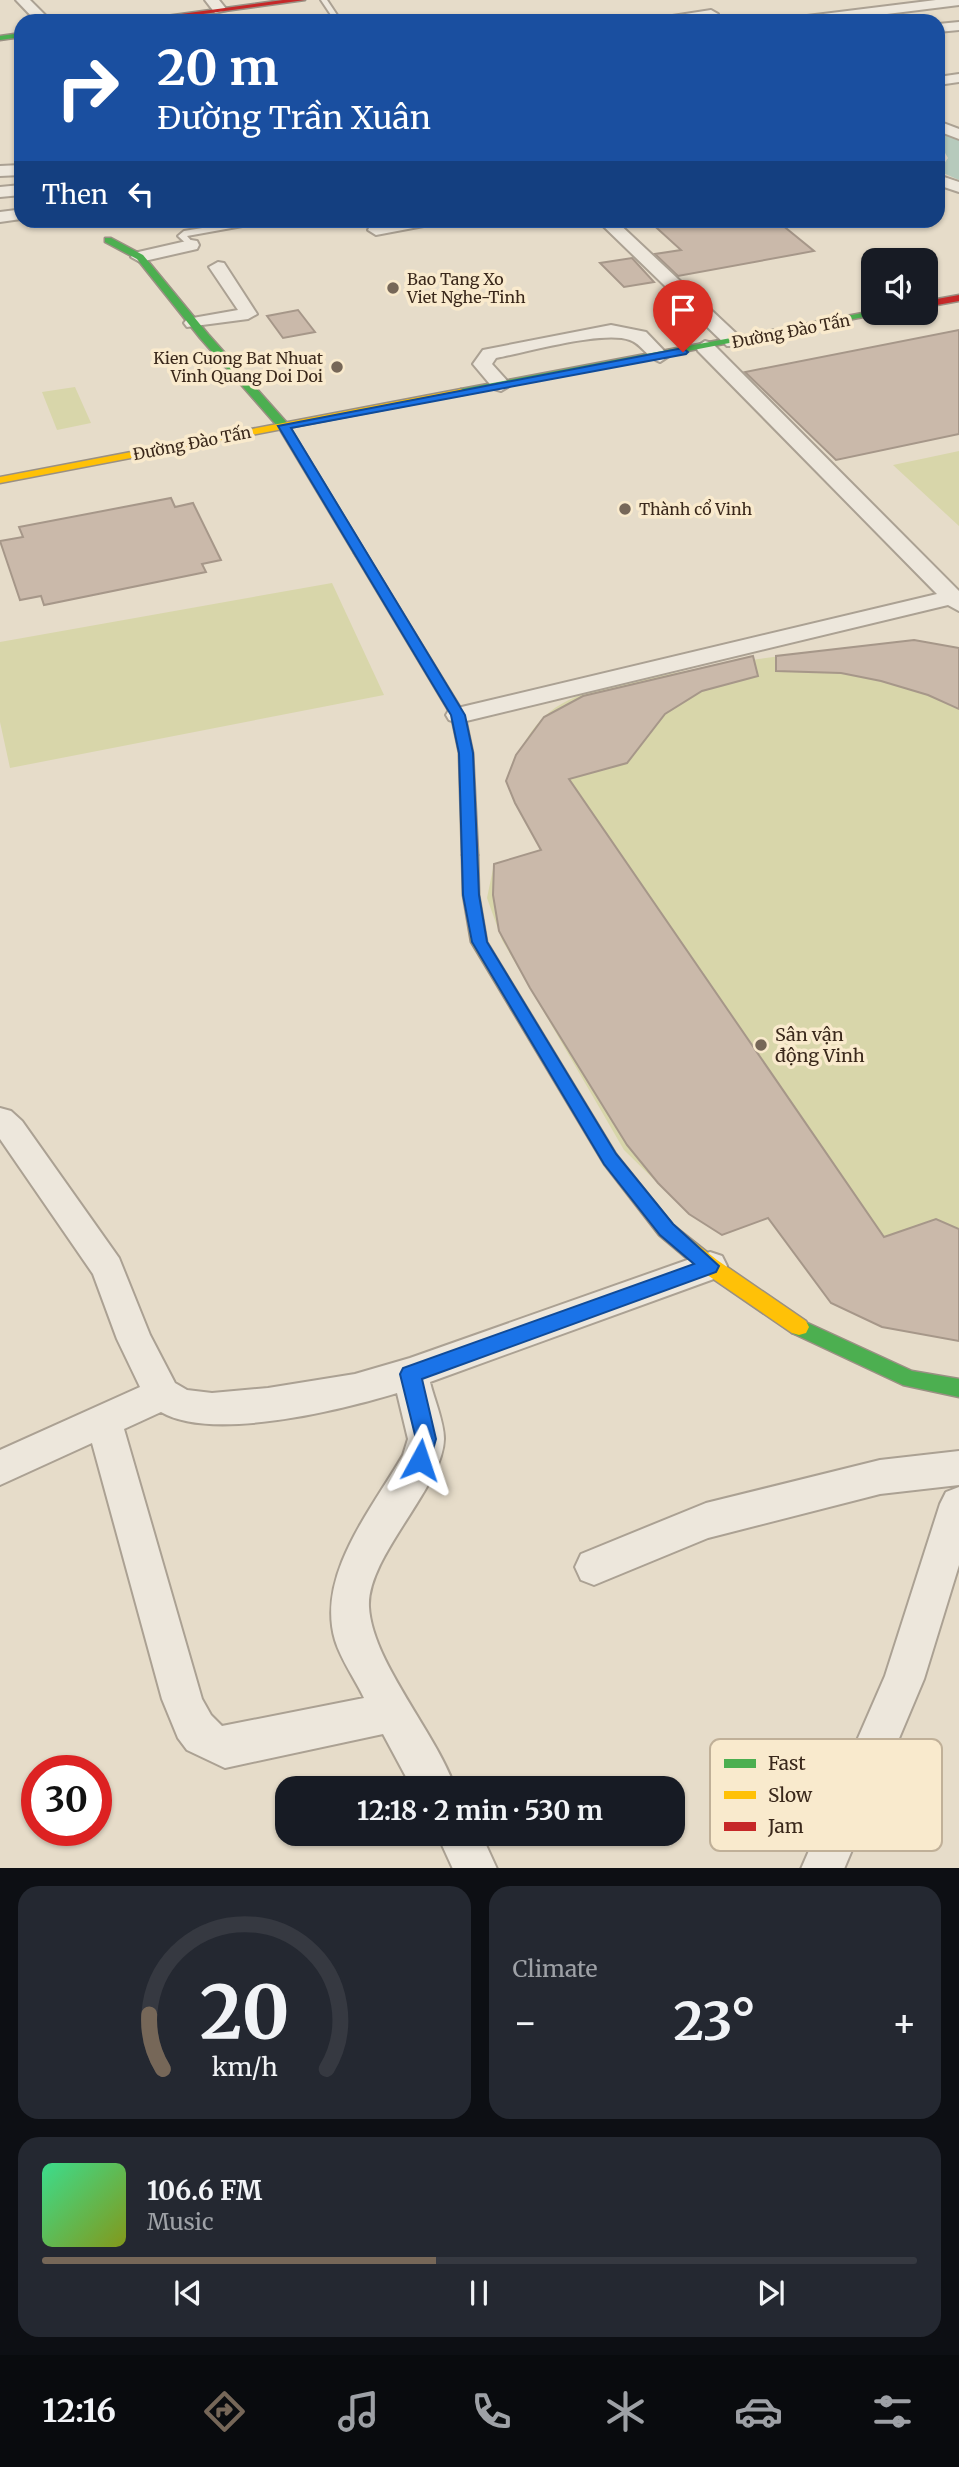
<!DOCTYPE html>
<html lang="en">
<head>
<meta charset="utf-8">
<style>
	:root { --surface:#171b24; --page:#242831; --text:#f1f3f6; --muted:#9ea1a6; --line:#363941; --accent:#766758 }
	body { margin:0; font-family:Merriweather,serif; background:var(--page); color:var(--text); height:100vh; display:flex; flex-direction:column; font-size:26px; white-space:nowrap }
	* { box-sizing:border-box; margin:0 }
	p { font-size:23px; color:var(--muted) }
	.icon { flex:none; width:38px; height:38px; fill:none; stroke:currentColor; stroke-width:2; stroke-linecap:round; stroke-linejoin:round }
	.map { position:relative; height:1868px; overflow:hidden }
	.details { display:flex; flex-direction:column; gap:18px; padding:18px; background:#0d0f14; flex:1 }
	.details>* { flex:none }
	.banner { position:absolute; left:14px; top:14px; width:931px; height:214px; border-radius:21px; box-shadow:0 2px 5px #0004; background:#1a4fa0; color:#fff; overflow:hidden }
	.buttons { position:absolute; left:861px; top:248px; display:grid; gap:14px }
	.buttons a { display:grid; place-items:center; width:77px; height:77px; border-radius:14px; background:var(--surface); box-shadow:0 2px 5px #0004; font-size:35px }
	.speed { position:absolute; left:21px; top:1755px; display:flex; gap:14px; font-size:35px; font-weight:700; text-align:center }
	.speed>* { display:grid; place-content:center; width:91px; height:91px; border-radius:50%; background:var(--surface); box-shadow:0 2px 5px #0004; line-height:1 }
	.speed .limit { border:10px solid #d22; background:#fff; color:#111 }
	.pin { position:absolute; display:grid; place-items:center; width:60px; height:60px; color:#fff; margin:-72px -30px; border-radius:50% 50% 50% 0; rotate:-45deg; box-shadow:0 0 7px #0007 }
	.pin .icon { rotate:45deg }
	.me { position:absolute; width:77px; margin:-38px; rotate:5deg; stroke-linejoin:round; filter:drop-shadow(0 0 5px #0008) }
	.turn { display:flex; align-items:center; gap:24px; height:147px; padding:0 28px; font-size:32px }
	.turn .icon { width:91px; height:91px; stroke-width:2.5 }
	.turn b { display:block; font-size:49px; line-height:60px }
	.then { display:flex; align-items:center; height:66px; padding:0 28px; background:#0003; gap:14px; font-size:26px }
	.big { font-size:52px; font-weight:700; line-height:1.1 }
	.details .tile { flex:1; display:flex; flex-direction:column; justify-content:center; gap:10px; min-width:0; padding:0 24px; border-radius:21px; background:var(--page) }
	.details .dial { align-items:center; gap:0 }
	.dial svg { height:182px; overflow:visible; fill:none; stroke:var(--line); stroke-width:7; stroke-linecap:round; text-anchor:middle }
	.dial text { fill:var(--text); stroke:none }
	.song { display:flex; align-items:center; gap:21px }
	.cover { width:84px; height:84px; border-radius:10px; background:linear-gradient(135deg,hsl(150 70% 55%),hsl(70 70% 35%)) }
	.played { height:7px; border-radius:4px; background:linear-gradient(90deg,var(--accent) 45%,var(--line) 45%) }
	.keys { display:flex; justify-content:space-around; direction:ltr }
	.heat { display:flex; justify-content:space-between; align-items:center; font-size:38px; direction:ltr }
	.details .tiles { flex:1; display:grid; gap:18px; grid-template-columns:1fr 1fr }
	.tile:last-child { grid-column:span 2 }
	.trip { position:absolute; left:275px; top:1776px; width:410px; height:70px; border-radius:21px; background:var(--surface); box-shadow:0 2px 5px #0004; font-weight:700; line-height:70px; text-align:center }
	.dock { display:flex; height:112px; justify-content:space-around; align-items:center; background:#090b0e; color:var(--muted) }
	.dock .icon { width:49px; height:49px }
	.dock .on { color:var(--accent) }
	.dock b { font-size:32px; color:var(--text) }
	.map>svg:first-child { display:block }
	.green { fill:#d8d6aa }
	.water { fill:#b6cabc }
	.building { fill:#cab9aa; stroke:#a69789; stroke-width:2 }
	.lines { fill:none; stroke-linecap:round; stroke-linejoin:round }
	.lane-casing { stroke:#aba193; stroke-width:4 }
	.street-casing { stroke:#aba193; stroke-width:4 }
	.fast-casing { stroke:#9a9083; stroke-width:3 }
	.slow-casing { stroke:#9a9083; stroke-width:3 }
	.jam-casing { stroke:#9a9083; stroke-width:3 }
	.lane { fill:#ede7dc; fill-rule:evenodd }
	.street { fill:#ede7dc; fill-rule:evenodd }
	.fast { fill:#4caf50; fill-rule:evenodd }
	.slow { fill:#ffc107; fill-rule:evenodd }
	.jam { fill:#c62828; fill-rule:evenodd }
	.route { fill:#1a73e8; stroke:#114b97; stroke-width:2 }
	.poi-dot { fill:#766758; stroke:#f9eacd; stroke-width:2.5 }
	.labels { text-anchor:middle; stroke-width:7; stroke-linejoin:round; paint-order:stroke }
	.far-poi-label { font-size:16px; fill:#3a281b; stroke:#f9eacd; text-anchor:start }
	.far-street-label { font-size:16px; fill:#3a281b; stroke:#f9eacd }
	.poi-label { font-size:18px; fill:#3a281b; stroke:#f9eacd; text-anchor:start }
	.key { fill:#f9eacd; stroke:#c0b098; stroke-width:2 }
	.key-label { font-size:19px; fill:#3a281b }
</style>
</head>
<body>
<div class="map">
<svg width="959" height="1869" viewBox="0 0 959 1869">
	<rect width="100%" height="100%" fill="#e6dcc9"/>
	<!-- green -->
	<path class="green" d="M 75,387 L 91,423 L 57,430 L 42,392 Z
		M 959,451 L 959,526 L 893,465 Z
		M 332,583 L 384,695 L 10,768 L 0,722 L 0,642 Z
		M 914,640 L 959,648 L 959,1340 L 882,1327 L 831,1303 L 768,1218 L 722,1235 L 689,1214 L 624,1150 L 502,940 L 487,898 L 494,864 L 541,850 L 515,803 L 506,781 C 515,759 527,733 544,717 C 572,690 618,685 654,677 C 740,659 827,650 914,640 Z"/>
	<!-- water -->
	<path class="water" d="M 938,131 L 959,138 L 959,180 L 943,173 L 941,168 L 948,158 L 938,141 Z"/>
	<!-- building -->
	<path class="building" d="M 648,220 L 776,220 L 814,251 L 678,276 L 655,254 L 681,250 Z
		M 632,258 L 654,282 L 624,287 L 600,263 Z
		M 298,310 L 315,332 L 283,338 L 267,316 Z
		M 959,330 L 959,434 L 836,460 L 745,372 Z
		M 171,498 L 175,507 L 193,503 L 221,560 L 202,564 L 206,572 L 44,605 L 41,596 L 20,600 L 0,541 L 23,537 L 19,527 Z
		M 914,640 L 959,648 L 959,709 L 928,695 L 881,681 L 841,673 L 776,671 L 776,656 Z
		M 753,656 L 758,676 L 702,691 L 665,714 L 627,763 L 569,779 L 884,1237 L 936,1219 L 959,1229 L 959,1341 L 882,1327 L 831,1303 L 768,1218 L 722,1235 L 689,1214 L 658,1183 L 627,1145 L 530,988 L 499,931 L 493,895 L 494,864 L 541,850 L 515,803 L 506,781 L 516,755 L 544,717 L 583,696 Z"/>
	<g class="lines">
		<!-- lane casing -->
		<g class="lane-casing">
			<path id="lane" d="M 321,0 L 327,0 L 341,21 L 335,21 Z
				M 245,221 L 249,223 L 248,225 L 187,236 L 195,245 L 191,248 L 178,236 L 184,231 Z"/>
		</g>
		<!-- street casing -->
		<g class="street-casing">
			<path id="street" d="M 16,0 L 30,0 L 51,21 L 36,21 Z
				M 205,0 L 219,0 L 227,10 L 215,13 Z
				M 936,0 L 959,0 L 959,5 L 831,21 L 792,21 L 799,17 Z
				M 711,10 L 718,14 L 716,17 L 659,21 L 666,17 Z
				M 959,22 L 959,30 L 938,32 L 938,24 Z
				M 959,74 L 959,82 L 938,85 L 938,77 Z
				M 938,121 L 959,129 L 959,139 L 938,131 Z
				M 21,165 L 21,175 L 0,176 L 0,166 Z
				M 938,175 L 959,182 L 959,192 L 938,185 Z
				M 21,185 L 21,195 L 0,197 L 0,187 Z
				M 16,210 L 21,211 L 21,219 L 0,222 L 0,212 Z
				M 400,220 L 437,220 L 429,225 L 376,235 L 368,230 L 370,226 Z
				M 597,220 L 615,220 L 741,338 L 743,342 L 741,346 L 727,346 Z
				M 191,240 L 197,241 L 199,245 L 197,249 L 140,262 L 131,257 L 134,253 Z
				M 218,262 L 224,263 L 257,314 L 248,319 L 187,327 L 184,323 L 187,319 L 238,310 L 209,267 Z
				M 611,325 L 646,332 L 669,356 L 660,362 C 647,358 642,344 630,340 C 603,330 528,352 496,358 L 492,364 L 511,385 L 501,391 L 494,389 L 473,364 L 483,350 Z
				M 705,341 L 712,343 L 959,591 L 959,611 L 948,605 L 458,723 L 449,720 L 446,715 L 449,710 L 937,594 L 698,351 L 696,347 Z
				M 0,1108 L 11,1111 L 22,1121 L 119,1258 L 150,1335 L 175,1383 L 187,1390 L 212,1393 L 268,1388 L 355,1374 L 410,1358 L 710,1252 L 722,1256 L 727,1266 L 722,1276 L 430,1382 C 434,1399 444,1422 444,1439 C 443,1487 366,1557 369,1607 C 372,1662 437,1734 455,1788 L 412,1788 L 383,1734 L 225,1768 L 187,1750 L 178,1738 L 162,1699 L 92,1443 L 0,1485 L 0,1450 L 140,1387 L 117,1339 L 93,1274 L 0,1139 ZM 397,1393 L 408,1439 L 403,1455 C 372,1509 316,1575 335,1640 C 341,1660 355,1679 364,1698 L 222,1726 L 211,1715 L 202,1699 L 124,1429 L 161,1412 C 212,1442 341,1410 397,1393 Z
				M 959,1451 L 959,1485 L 880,1494 L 708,1538 L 594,1585 L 581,1580 L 575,1567 L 581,1554 L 706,1503 L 880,1460 Z
				M 959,1487 L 959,1565 L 924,1679 L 844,1869 L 801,1869 L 885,1676 L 940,1504 L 946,1492 Z
				M 437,1834 L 481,1834 L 497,1869 L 453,1869 Z"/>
		</g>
		<!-- fast casing -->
		<g class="fast-casing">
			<path id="fast" d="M 21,33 L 21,37 L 0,40 L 0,36 Z
				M 105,238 L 111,238 L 143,255 L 208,334 L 288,424 L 366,553 L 364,556 L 356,556 L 354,553 L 279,428 L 200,338 L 137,259 L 105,242 Z
				M 873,311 L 873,313 L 884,313 L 461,395 L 456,392 L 461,389 Z
				M 799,1319 L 912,1371 L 959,1379 L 959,1397 L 903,1385 L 792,1333 L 789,1327 L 792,1321 Z"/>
		</g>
		<!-- slow casing -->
		<g class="slow-casing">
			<path id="slow" d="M 461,389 L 466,392 L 465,394 L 0,483 L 0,477 Z
				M 470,850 L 478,855 L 479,895 L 487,942 L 616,1154 L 673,1225 L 717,1260 L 806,1321 L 809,1327 L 806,1333 L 799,1335 L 792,1333 L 703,1272 L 659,1235 L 604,1164 L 471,942 L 463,895 L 462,855 Z"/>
		</g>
		<!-- jam casing -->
		<g class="jam-casing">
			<path id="jam" d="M 283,0 L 305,0 L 152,21 L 130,21 Z
				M 959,295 L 959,301 L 926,307 L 926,301 Z
				M 360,549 L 366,553 L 465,715 L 473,753 L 478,855 L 475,859 L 465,859 L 462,855 L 459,753 L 451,715 L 354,553 Z"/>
		</g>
		<!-- lane -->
		<use href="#lane" class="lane"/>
		<!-- street -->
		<use href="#street" class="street"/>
		<!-- fast -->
		<use href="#fast" class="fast"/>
		<!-- slow -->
		<use href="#slow" class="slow"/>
		<!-- jam -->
		<use href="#jam" class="jam"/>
	</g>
	<!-- route -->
	<path class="route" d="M 683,348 L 688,352 L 686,354 L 291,428 L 465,715 L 473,753 L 479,895 L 487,942 L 616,1154 L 673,1224 L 719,1266 L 716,1272 L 422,1379 L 436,1439 L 428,1467 L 420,1470 L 413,1467 L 410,1460 L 416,1439 L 400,1374 L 403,1368 L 694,1264 L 660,1235 L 604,1164 L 472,942 L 463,895 L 459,753 L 451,715 L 278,426 Z"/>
	<!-- markers -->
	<g class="poi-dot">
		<circle cx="393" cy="288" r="7"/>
		<circle cx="337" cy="367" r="7"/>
		<circle cx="625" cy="509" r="7"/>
		<circle cx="761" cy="1045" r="7"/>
	</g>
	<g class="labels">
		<!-- far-poi labels -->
		<g class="far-poi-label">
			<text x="407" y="285">Bao Tang Xo<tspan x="407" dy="18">Viet Nghe-Tinh</tspan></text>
			<text x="323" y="364" text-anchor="end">Kien Cuong Bat Nhuat<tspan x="323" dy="18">Vinh Quang Doi Doi</tspan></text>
			<text x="639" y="515">Thành cổ Vinh</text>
		</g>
		<!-- far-street labels -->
		<g class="far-street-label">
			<text transform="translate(791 331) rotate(-11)" y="6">Đường Đào Tấn</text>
			<text transform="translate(192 443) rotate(-11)" y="6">Đường Đào Tấn</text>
		</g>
		<!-- poi labels -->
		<g class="poi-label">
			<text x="775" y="1041">Sân vận<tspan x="775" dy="21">động Vinh</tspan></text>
		</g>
	</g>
	<!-- legend -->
	<rect x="710" y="1739" width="232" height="112" rx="10" class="key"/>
	<rect x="724" y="1759" width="32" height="9" fill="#4caf50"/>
	<rect x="724" y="1791" width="32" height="8" fill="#ffc107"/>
	<rect x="724" y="1822" width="32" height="9" fill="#c62828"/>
	<g class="key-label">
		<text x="768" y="1770">Fast</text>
		<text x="768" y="1802">Slow</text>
		<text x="768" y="1833">Jam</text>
	</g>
</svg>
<div class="buttons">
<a><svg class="icon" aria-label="sound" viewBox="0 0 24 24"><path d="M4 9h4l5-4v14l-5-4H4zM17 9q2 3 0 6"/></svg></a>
</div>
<div class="speed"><div class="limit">30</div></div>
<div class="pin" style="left:683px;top:352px;background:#d93025"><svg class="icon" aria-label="arrive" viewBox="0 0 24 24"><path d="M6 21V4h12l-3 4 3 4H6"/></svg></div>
<svg class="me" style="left:420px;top:1460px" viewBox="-20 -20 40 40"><path d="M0-17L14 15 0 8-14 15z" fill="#1a73e8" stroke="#fff" stroke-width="4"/></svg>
<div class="trip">12:18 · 2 min · 530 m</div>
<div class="banner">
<div class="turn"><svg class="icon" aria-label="right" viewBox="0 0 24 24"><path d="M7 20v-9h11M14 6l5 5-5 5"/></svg><div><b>20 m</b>Đường Trần Xuân</div></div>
<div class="then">Then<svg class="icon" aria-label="left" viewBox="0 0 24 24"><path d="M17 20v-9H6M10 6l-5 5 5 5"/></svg></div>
</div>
</div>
<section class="details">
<div class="tiles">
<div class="tile dial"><svg viewBox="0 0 100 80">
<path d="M14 69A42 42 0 1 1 86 69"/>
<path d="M14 69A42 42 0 0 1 8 45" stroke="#766758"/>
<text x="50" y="56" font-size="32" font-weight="700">20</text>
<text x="50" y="72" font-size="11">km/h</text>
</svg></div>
<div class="tile"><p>Climate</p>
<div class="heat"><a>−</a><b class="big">23°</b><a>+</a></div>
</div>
<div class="tile">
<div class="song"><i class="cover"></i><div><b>106.6 FM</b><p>Music</p></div></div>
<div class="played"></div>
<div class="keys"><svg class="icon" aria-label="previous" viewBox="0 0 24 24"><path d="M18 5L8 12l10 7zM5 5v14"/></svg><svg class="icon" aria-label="pause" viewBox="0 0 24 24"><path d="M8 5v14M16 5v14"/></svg><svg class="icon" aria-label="next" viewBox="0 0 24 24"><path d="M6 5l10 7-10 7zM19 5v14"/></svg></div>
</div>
</div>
</section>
<nav class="dock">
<b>12:16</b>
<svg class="icon on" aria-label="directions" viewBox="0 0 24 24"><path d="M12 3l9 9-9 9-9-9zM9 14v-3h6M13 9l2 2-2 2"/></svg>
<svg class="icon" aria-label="music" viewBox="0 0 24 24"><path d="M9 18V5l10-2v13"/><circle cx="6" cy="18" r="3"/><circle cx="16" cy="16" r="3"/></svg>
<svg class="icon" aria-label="phone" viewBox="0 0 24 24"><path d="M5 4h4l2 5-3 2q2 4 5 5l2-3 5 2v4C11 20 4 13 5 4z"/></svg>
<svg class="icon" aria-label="climate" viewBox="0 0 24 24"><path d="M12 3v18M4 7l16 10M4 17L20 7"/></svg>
<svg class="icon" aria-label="car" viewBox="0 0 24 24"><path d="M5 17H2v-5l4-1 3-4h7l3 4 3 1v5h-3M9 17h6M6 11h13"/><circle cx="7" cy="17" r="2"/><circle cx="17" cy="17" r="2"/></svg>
<svg class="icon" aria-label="filters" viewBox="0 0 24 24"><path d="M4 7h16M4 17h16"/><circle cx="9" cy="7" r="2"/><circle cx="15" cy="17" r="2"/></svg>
</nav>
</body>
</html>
